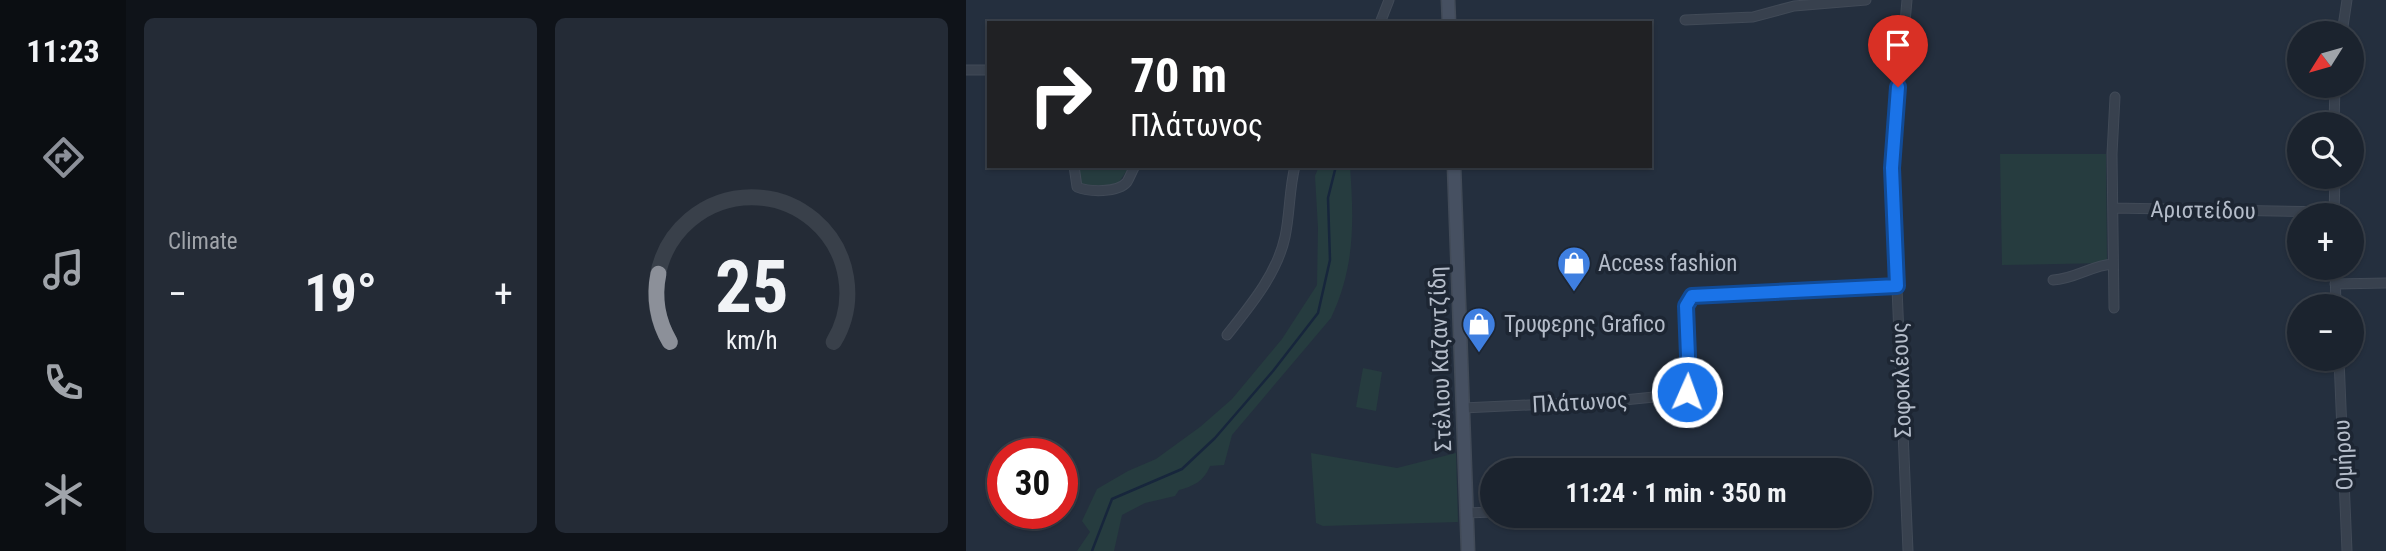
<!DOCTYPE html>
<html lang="en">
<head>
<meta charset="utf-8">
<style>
	:root { --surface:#1b232e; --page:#242b36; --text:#f1f3f6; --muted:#a0a4aa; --line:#39404a; --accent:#8c9099 }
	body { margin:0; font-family:"Roboto Condensed",sans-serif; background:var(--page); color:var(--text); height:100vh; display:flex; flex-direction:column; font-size:26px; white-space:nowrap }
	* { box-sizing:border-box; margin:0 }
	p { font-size:23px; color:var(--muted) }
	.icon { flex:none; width:38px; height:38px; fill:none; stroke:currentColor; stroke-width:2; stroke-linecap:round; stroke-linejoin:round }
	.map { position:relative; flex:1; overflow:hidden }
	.details { display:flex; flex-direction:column; gap:18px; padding:18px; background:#0f1319; width:840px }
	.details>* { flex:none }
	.banner { position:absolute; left:21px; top:21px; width:665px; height:147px; border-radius:0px; box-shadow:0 2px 5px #0004,0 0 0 2px var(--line); background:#202124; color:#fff; overflow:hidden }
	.needle { width:46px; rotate:233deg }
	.tools { position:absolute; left:1321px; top:21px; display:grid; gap:14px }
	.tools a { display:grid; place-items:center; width:77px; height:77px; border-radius:50%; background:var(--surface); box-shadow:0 2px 5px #0004,0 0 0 2px var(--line); font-size:35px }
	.speed { position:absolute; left:21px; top:438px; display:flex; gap:14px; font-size:35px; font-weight:700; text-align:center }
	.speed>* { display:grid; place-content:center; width:91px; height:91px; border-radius:50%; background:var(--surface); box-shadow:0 2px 5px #0004,0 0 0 2px var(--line); line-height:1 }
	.speed .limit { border:10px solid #d22; background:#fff; color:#111 }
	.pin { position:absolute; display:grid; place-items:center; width:60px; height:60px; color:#fff; margin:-72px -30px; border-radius:50% 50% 50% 0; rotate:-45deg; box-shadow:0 0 7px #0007 }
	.pin .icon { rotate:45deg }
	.me { position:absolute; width:77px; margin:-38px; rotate:2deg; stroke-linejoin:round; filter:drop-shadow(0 0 5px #0008) }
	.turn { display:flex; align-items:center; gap:24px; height:147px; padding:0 28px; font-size:32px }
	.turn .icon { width:91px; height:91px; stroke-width:2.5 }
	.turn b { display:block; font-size:49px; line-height:60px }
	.big { font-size:52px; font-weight:700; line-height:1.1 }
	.details .tile { flex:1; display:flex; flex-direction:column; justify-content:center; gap:10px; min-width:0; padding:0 24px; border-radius:10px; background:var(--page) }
	.details .dial { align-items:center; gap:0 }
	.dial svg { height:182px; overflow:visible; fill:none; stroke:var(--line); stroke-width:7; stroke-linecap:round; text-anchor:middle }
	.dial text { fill:var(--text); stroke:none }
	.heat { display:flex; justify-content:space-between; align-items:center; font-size:38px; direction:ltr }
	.details .tiles { flex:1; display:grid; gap:18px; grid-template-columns:repeat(2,1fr) }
	.trip { position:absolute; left:514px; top:458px; width:392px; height:70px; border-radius:35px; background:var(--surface); box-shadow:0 2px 5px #0004,0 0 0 2px var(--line); font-weight:700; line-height:70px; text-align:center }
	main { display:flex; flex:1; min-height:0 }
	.menu { display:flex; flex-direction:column; width:126px; justify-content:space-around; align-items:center; background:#0b0e12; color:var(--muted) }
	.menu .icon { width:49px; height:49px }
	.menu .on { color:var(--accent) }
	.menu b { font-size:32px; color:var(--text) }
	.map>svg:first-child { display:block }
	.green { fill:#263c3f }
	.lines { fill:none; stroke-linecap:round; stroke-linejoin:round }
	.stream { stroke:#17263c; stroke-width:2.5 }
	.street-casing { stroke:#414a57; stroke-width:11 }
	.secondary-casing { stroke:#414a57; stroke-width:15 }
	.street { stroke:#38414e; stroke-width:9 }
	.secondary { stroke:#465061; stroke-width:12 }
	.route-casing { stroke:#114b97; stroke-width:18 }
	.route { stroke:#1a73e8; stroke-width:12 }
	.labels { text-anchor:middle; stroke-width:7; stroke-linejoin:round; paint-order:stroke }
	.street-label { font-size:23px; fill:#b4bcc9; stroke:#1d2633 }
	.poi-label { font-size:23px; fill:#b4bcc9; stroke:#1d2633; text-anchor:start }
</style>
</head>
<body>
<main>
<nav class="menu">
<b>11:23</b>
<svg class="icon on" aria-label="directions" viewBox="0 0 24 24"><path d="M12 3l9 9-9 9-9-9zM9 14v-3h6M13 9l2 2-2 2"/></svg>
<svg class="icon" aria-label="music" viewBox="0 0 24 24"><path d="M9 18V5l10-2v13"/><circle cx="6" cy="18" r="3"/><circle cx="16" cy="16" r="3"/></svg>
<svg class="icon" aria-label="phone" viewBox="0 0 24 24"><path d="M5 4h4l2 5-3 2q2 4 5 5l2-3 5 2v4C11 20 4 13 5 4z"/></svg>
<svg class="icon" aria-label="climate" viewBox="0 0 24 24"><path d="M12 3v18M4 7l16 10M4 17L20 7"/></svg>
</nav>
<section class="details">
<div class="tiles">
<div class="tile"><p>Climate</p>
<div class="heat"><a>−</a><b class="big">19°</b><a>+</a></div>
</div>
<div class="tile dial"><svg viewBox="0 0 100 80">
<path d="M14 69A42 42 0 1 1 86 69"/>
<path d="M14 69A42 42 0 0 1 9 39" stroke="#8c9099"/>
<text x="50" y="56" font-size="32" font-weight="700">25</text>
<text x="50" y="72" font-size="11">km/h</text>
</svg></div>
</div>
</section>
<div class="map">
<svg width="1420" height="551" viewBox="0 0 1420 551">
	<rect width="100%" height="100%" fill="#242f3e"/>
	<!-- green -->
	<path class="green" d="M 1034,154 L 1140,154 L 1141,263 L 1036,265 Z
		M 111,166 L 164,166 L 151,185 L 118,186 L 114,184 Z
		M 353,166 L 384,166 C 388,222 389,267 365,318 L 266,435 L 258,465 L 244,466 C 238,481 228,486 213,490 L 209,496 L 179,503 L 156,515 L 148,551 L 111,551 L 124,532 L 116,521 L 131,489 L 162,471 L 190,459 L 234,427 L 266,399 L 316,339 L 351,285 L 352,228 L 349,176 Z
		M 397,368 L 416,372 L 410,411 L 390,407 Z
		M 345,453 L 431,468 L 490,453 L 492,522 L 357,526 L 350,523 Z"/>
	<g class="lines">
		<!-- stream -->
		<path class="stream" d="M 126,551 L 146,499 L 216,469 L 249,438 L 307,371 L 352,313 L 364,260 L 362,198 L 370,166"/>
		<!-- street casing -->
		<g class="street-casing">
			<path id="street" d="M 941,0 L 926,168 L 942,551
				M 719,20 L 787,17 L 828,6 L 900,0
				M 414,23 L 423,0
				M 1376,33 L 1381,0
				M 0,70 L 23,70
				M 1368,124 L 1369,86
				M 108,166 L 111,187 C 123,192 152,193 161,182 C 164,177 166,171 169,166
				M 1147,208 L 1368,212
				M 1368,215 L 1369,177
				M 1369,268 L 1370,306
				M 1087,280 C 1109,279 1126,265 1147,264
				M 1369,284 L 1420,283
				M 1148,308 L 1146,154 L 1149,97
				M 261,335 C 284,306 311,274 319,237 C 324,214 323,190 329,166
				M 1373,359 L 1381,551
				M 497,408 L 648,401 L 718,394 L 723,381 L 720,306 L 726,296 L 931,286
				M 500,513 L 527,512"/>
		</g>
		<!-- secondary casing -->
		<g class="secondary-casing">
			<path id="secondary" d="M 482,0 L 483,23
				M 488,166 L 502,551"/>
		</g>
		<!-- street -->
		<use href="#street" class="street"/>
		<!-- secondary -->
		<use href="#secondary" class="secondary"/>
	</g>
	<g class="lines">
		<!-- route casing -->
		<g class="route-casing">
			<path id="route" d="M 721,392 L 723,381 L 720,306 L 726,296 L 931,286 L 926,168 L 932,87"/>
		</g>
		<!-- route -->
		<use href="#route" class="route"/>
	</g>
	<!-- icons -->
	<defs>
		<g id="shop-pin" transform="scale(1.75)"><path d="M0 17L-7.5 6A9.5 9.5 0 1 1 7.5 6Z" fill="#3f7fe0" stroke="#1d2633"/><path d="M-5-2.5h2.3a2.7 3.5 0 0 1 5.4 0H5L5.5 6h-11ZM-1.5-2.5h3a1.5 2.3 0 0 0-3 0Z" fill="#fff"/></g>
	</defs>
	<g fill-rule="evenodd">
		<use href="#shop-pin" x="608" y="263"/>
		<use href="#shop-pin" x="513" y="324"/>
	</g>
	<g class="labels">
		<!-- street labels -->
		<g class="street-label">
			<text transform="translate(1237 210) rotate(1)" y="8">Αριστείδου</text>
			<text transform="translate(474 359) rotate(-92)" y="8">Στέλιου Καζαντζίδη</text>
			<text transform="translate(935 380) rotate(-92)" y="8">Σοφοκλέους</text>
			<text transform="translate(614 402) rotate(-3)" y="8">Πλάτωνος</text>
			<text transform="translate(1377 455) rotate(-93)" y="8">Ομήρου</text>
		</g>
		<!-- poi labels -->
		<g class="poi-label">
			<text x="632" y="271">Access fashion</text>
			<text x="538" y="332">Τρυφερης Grafico</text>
		</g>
	</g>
</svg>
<div class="tools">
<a><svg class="needle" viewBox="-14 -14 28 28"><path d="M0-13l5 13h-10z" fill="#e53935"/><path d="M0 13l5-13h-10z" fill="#a0a4aa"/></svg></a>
<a><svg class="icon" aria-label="search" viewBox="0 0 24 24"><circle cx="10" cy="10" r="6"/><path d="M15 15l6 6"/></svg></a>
<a>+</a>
<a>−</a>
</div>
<div class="speed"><div class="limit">30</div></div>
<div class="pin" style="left:932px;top:87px;background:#d93025"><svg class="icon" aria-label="arrive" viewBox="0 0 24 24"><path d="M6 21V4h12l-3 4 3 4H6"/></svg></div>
<svg class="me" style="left:721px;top:392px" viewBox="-20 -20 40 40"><circle r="17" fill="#1a73e8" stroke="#fff" stroke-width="3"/><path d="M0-11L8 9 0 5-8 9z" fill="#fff"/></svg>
<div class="trip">11:24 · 1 min · 350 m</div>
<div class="banner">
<div class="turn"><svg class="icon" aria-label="right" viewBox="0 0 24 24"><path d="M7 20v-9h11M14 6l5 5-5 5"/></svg><div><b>70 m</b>Πλάτωνος</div></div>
</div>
</div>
</main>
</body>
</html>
